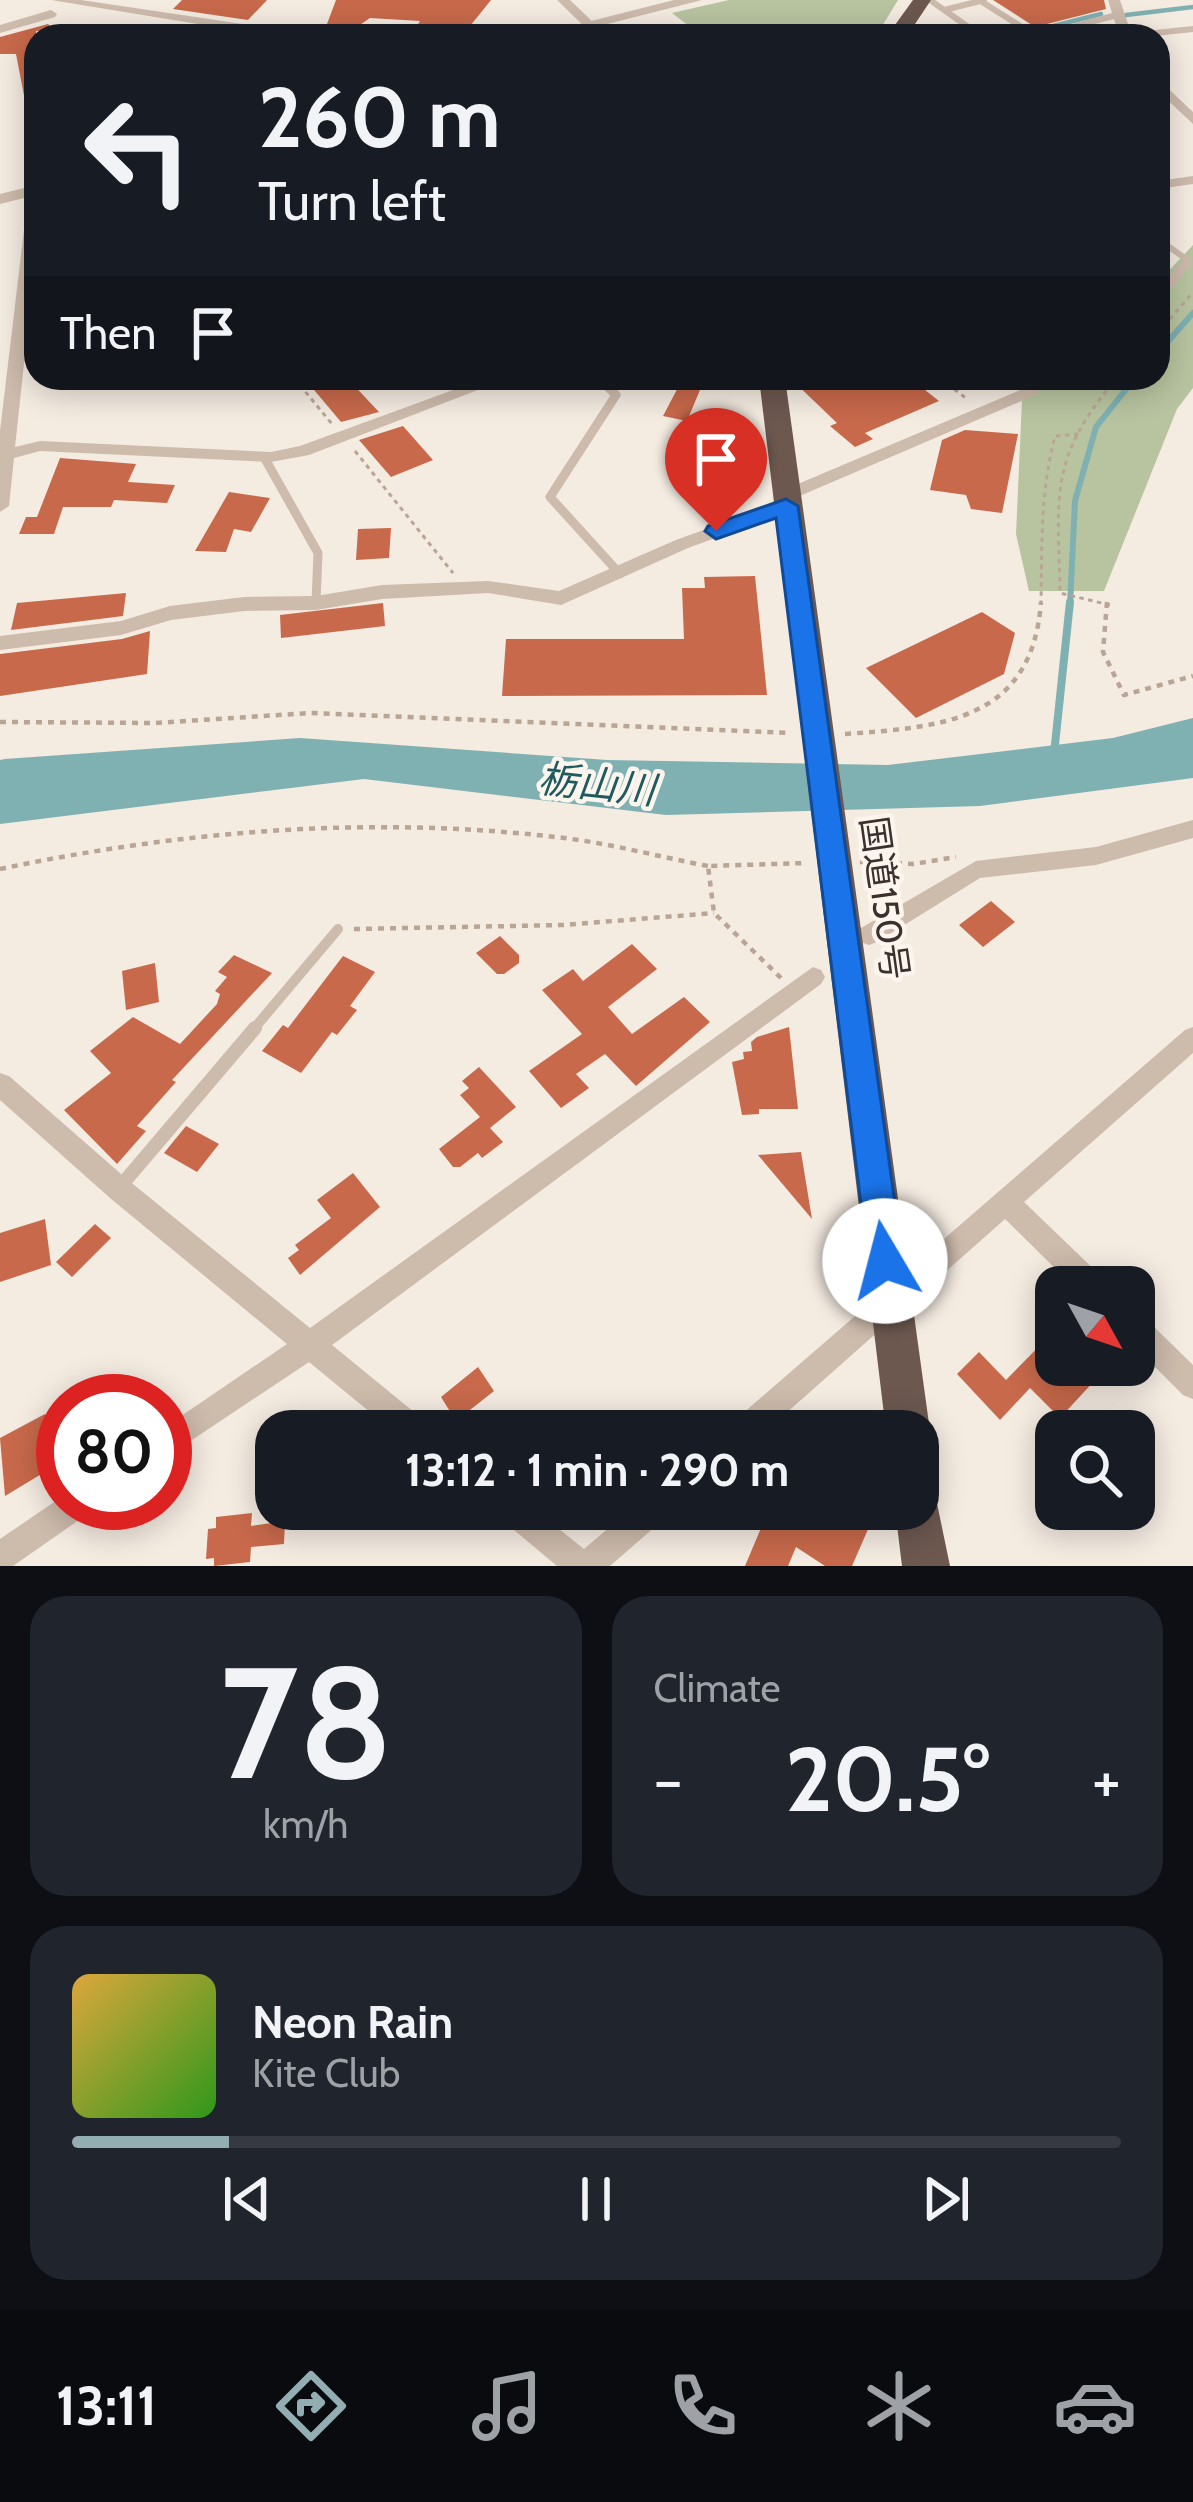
<!DOCTYPE html>
<html lang="en">
<head>
<meta charset="utf-8">
<style>
	:root { --surface:#171b24; --page:#20242c; --text:#f1f3f6; --muted:#9ea1a6; --line:#363941; --accent:#92aeb2 }
	body { margin:0; font-family:Cabin,"Noto Sans JP",sans-serif; background:var(--page); color:var(--text); height:100vh; display:flex; flex-direction:column; font-size:45px; white-space:nowrap }
	* { box-sizing:border-box; margin:0 }
	p { font-size:39px; color:var(--muted) }
	.icon { flex:none; width:66px; height:66px; fill:none; stroke:currentColor; stroke-width:2; stroke-linecap:round; stroke-linejoin:round }
	.map { position:relative; height:1566px; overflow:hidden }
	.side { display:flex; flex-direction:column; gap:30px; padding:30px; background:#0d0f14; flex:1 }
	.side>* { flex:none }
	.hud { position:absolute; left:24px; top:24px; width:1146px; height:366px; border-radius:36px; box-shadow:0 6px 30px #0003; background:#171b24; color:var(--text); overflow:hidden }
	.needle { width:78px; rotate:130deg }
	.tools { position:absolute; left:1035px; top:1266px; display:grid; gap:24px }
	.tools a { display:grid; place-items:center; width:120px; height:120px; border-radius:24px; background:var(--surface); box-shadow:0 6px 30px #0003; font-size:60px }
	.speed { position:absolute; left:36px; top:1374px; display:flex; gap:24px; font-size:60px; font-weight:700; text-align:center }
	.speed>* { display:grid; place-content:center; width:156px; height:156px; border-radius:50%; background:var(--surface); box-shadow:0 6px 30px #0003; line-height:1 }
	.speed .limit { border:18px solid #d22; background:#fff; color:#111 }
	.pin { position:absolute; display:grid; place-items:center; width:102px; height:102px; color:#fff; margin:-123px -51px; border-radius:50% 50% 50% 0; rotate:-45deg; box-shadow:0 0 12px #0007 }
	.pin .icon { rotate:45deg }
	.me { position:absolute; width:132px; margin:-66px; rotate:352deg; stroke-linejoin:round; filter:drop-shadow(0 0 9px #0008) }
	.turn { display:flex; align-items:center; gap:42px; height:252px; padding:0 36px; font-size:54px }
	.turn .icon { width:156px; height:156px; stroke-width:2.5 }
	.turn b { display:block; font-size:84px; line-height:102px }
	.then { display:flex; align-items:center; height:114px; padding:0 36px; background:#0003; gap:24px; font-size:45px }
	.big { font-size:90px; font-weight:700; line-height:1.1 }
	.side .tile { flex:1; display:flex; flex-direction:column; justify-content:center; gap:18px; min-width:0; padding:0 42px; border-radius:36px; background:var(--page) }
	.side .dial { align-items:center; gap:0 }
	.dial b { font-size:156px; line-height:1 }
	.song { display:flex; align-items:center; gap:36px }
	.cover { width:144px; height:144px; border-radius:18px; background:linear-gradient(135deg,hsl(40 70% 55%),hsl(110 70% 35%)) }
	.played { height:12px; border-radius:6px; background:linear-gradient(90deg,var(--accent) 15%,var(--line) 15%) }
	.keys { display:flex; justify-content:space-around; direction:ltr }
	.heat { display:flex; justify-content:space-between; align-items:center; font-size:66px; direction:ltr }
	.side .tiles { flex:1; display:grid; gap:30px; grid-template-columns:1fr 1fr }
	.tile:last-child { grid-column:span 2 }
	.trip { position:absolute; left:255px; top:1410px; width:684px; height:120px; border-radius:36px; background:var(--surface); box-shadow:0 6px 30px #0003; font-weight:700; line-height:120px; text-align:center }
	.tab-bar { display:flex; height:192px; justify-content:space-around; align-items:center; background:#090b0e; color:var(--muted) }
	.tab-bar .icon { width:84px; height:84px }
	.tab-bar .current { color:var(--accent) }
	.tab-bar b { font-size:54px; color:var(--text) }
	.map>svg:first-child { display:block }
	.green { fill:#b8c4a0 }
	.water { fill:#7fb0b2 }
	.lines { fill:none; stroke-linecap:round; stroke-linejoin:round }
	.stream-far2 { stroke:#7fb0b2; stroke-width:4.5 }
	.stream-far1 { stroke:#7fb0b2; stroke-width:6 }
	.stream { stroke:#7fb0b2; stroke-width:8 }
	.building { fill:#c8694b }
	.path-far1 { stroke:#b9a596; stroke-width:3; stroke-dasharray:4.5 4.5; stroke-linecap:butt }
	.path { stroke:#b9a596; stroke-width:4.5; stroke-dasharray:6 6; stroke-linecap:butt }
	.service-far3 { stroke:#cdbbac; stroke-width:6 }
	.service-far2 { stroke:#cdbbac; stroke-width:9 }
	.service-far1 { stroke:#cdbbac; stroke-width:10 }
	.service { stroke:#cdbbac; stroke-width:14 }
	.minor { fill:#cdbbac; fill-rule:evenodd }
	.tertiary { fill:#cdbbac; fill-rule:evenodd }
	.trunk { fill:#6c584f; fill-rule:evenodd }
	.route { fill:#1a73e8; stroke:#114b97; stroke-width:3 }
	.labels { text-anchor:middle; stroke-width:9; stroke-linejoin:round; paint-order:stroke }
	.street-label { font-size:36px; fill:#3b302b; stroke:#fbf5ee }
	.water-label { font-size:39px; font-style:italic; fill:#1f5a5e; stroke:#fbf5ee }
</style>
</head>
<body>
<div class="map">
<svg width="1193" height="1566" viewBox="0 0 1193 1566">
	<rect width="100%" height="100%" fill="#f4ebe1"/>
	<!-- green -->
	<path class="green" d="M 729,0 L 898,0 L 876,36 L 702,36 L 672,13 Z
		M 1193,245 L 1193,388 L 1177,409 L 1104,591 L 1029,591 L 1016,534 L 1022,400 L 1048,378 L 1158,378 L 1158,282 Z"/>
	<!-- water -->
	<path class="water" d="M 1193,718 L 1193,778 L 980,806 L 666,815 L 364,779 L 0,824 L 0,760 L 5,759 L 300,738 L 607,760 L 888,765 L 1113,738 Z"/>
	<g class="lines">
		<!-- stream-far2 -->
		<path class="stream-far2" d="M 1126,15 L 1193,7
			M 288,31 L 321,36
			M 1013,36 L 1101,14"/>
		<!-- stream-far1 -->
		<path class="stream-far1" d="M 1158,353 L 1193,313
			M 1070,605 L 1075,501 L 1096,427 L 1135,378"/>
		<!-- stream -->
		<path class="stream" d="M 1054,754 L 1070,602"/>
	</g>
	<!-- building -->
	<path class="building" d="M 182,0 L 267,0 L 248,20 L 173,9 Z
		M 336,0 L 491,0 L 462,36 L 415,29 L 420,21 L 370,18 L 354,29 L 327,24 Z
		M 993,0 L 1104,0 L 1106,9 L 1035,27 Z
		M 48,24 L 56,30 L 36,31 L 36,110 L 27,111 L 16,54 L 0,54 L 0,37 Z
		M 304,378 L 347,378 L 379,412 L 341,422 Z
		M 683,378 L 705,378 L 687,421 L 663,416 Z
		M 790,378 L 910,378 L 939,401 L 865,433 L 873,439 L 855,447 L 830,426 L 837,423 Z
		M 403,426 L 433,460 L 391,477 L 359,440 Z
		M 965,430 L 1018,434 L 1002,513 L 971,509 L 966,495 L 930,490 L 942,440 Z
		M 60,458 L 136,464 L 128,482 L 175,485 L 167,503 L 114,500 L 111,507 L 63,507 L 54,534 L 19,534 L 26,517 L 37,517 Z
		M 229,492 L 270,498 L 251,532 L 234,529 L 226,552 L 195,551 Z
		M 391,528 L 389,558 L 356,560 L 358,529 Z
		M 755,576 L 767,695 L 502,696 L 506,639 L 684,639 L 682,588 L 705,588 L 704,577 Z
		M 126,593 L 123,616 L 11,630 L 17,603 Z
		M 383,603 L 385,626 L 281,638 L 280,615 Z
		M 982,612 L 1015,633 L 1004,674 L 916,718 L 866,668 Z
		M 150,631 L 147,674 L 0,696 L 0,654 L 122,639 Z
		M 991,901 L 1015,922 L 983,947 L 959,925 Z
		M 500,936 L 519,955 L 519,963 L 504,974 L 497,974 L 476,953 Z
		M 632,944 L 657,969 L 608,1007 L 632,1034 L 684,997 L 710,1022 L 636,1086 L 605,1054 L 576,1074 L 589,1088 L 561,1108 L 529,1071 L 582,1034 L 542,990 L 573,969 L 583,981 Z
		M 234,955 L 272,973 L 172,1080 L 176,1082 L 137,1126 L 146,1131 L 117,1164 L 64,1110 L 111,1073 L 90,1051 L 133,1017 L 180,1044 L 217,1004 L 220,994 L 215,991 L 227,977 L 218,972 Z
		M 343,956 L 375,972 L 350,1006 L 357,1010 L 337,1035 L 332,1032 L 301,1073 L 262,1051 L 283,1025 L 288,1028 Z
		M 155,963 L 159,1002 L 126,1010 L 122,971 Z
		M 789,1027 L 798,1109 L 759,1109 L 759,1114 L 742,1115 L 732,1062 L 744,1059 L 743,1052 L 752,1051 L 751,1042 L 757,1037 Z
		M 479,1067 L 516,1107 L 490,1128 L 503,1142 L 482,1158 L 478,1153 L 460,1167 L 453,1167 L 439,1149 L 480,1117 L 460,1095 L 469,1088 L 462,1081 Z
		M 186,1126 L 219,1144 L 197,1172 L 164,1153 Z
		M 801,1152 L 812,1219 L 758,1155 Z
		M 353,1173 L 380,1207 L 300,1275 L 288,1258 L 299,1250 L 295,1245 L 331,1218 L 317,1200 Z
		M 45,1219 L 51,1265 L 0,1282 L 0,1233 Z
		M 95,1224 L 111,1238 L 72,1277 L 56,1262 Z
		M 1056,1329 L 1056,1365 L 1109,1365 L 1060,1418 L 1030,1388 L 1000,1420 L 957,1374 L 979,1352 L 1006,1380 Z
		M 478,1367 L 494,1391 L 456,1421 L 441,1397 Z
		M 45,1414 L 58,1464 L 5,1496 L 0,1438 Z
		M 769,1509 L 839,1509 L 869,1527 L 852,1566 L 825,1566 L 796,1547 L 788,1566 L 745,1566 Z
		M 252,1513 L 251,1526 L 285,1521 L 284,1544 L 251,1547 L 250,1562 L 214,1566 L 214,1558 L 206,1559 L 208,1529 L 216,1528 L 216,1517 Z"/>
	<g class="lines">
		<!-- path-far1 -->
		<path class="path-far1" d="M 1158,333 L 1193,292
			M 294,378 L 332,424
			M 940,378 L 967,399
			M 355,451 L 453,573
			M 1041,605 C 1042,546 1040,494 1055,436 L 1079,434
			M 1110,605 L 1060,593 C 1058,495 1048,459 1117,378"/>
		<!-- path -->
		<path class="path" d="M 1107,602 L 1103,652 L 1124,695 L 1193,676
			M 0,722 L 155,723 L 310,713 L 791,733
			M 845,734 C 943,727 1032,721 1041,602
			M 860,862 L 913,864 L 956,857
			M 0,869 C 186,830 375,815 564,838 C 613,844 660,857 708,866
			M 354,929 L 563,925 L 714,913
			M 781,978 L 714,913 L 708,866 L 807,863"/>
		<!-- service-far3 -->
		<path class="service-far3" d="M 930,0 L 981,36
			M 979,0 L 1036,36
			M 944,10 L 984,0
			M 1127,36 L 1193,29
			M 1158,239 L 1189,261 L 1183,268"/>
		<!-- service-far2 -->
		<path class="service-far2" d="M 1158,297 L 1185,265
			M 599,378 L 616,395 L 550,497 L 620,574
			M 1032,390 L 1055,378
			M 264,457 L 318,553 L 316,603"/>
		<!-- service-far1 -->
		<path class="service-far1" d="M 252,1031 L 338,929"/>
		<!-- service -->
		<path class="service" d="M 119,1188 L 255,1028"/>
		<!-- minor -->
		<path class="minor" d="M 51,0 L 81,0 L 296,32 L 302,36 L 272,36 Z
			M 557,0 L 570,0 L 596,25 L 586,28 Z
			M 1108,0 L 1120,0 L 1132,36 L 1120,36 L 1114,19 L 1049,36 L 1028,36 L 1112,13 Z
			M 51,10 L 57,14 L 55,17 L 0,33 L 0,25 Z
			M 1158,79 L 1193,112 L 1193,124 L 1158,91 Z
			M 1193,176 L 1193,184 L 1158,189 L 1158,181 Z
			M 36,184 L 36,253 L 15,447 L 40,441 L 271,452 L 300,446 L 486,378 L 509,378 L 309,455 L 271,462 L 40,451 L 14,458 L 9,506 L 0,512 L 0,431 L 29,188 Z
			M 1032,385 L 1038,386 L 1038,394 L 788,501 L 795,506 L 792,510 L 688,548 L 561,605 L 488,593 L 382,599 L 316,610 L 244,611 L 171,620 L 121,635 L 0,650 L 0,636 L 121,621 L 170,606 L 244,597 L 316,596 L 382,585 L 488,581 L 559,591 L 676,540 L 783,501 L 776,496 L 779,492 Z
			M 1193,820 L 1193,838 L 1096,865 L 980,878 L 877,942 L 869,945 L 861,942 L 858,935 L 861,928 L 976,861 L 1096,847 Z
			M 813,967 L 821,970 L 825,977 L 821,984 L 332,1345 L 425,1421 L 429,1431 L 393,1431 L 309,1362 L 165,1458 L 165,1427 L 287,1344 L 110,1198 L 0,1100 L 0,1073 L 9,1076 L 128,1180 L 310,1328 Z
			M 1193,1027 L 1193,1053 L 1024,1202 L 1103,1278 L 1106,1287 L 1074,1287 L 1005,1219 L 766,1431 L 730,1431 L 734,1421 L 1185,1030 Z
			M 1134,1313 L 1144,1317 L 1193,1365 L 1193,1399 L 1183,1395 L 1134,1346 Z
			M 63,1496 L 63,1503 L 94,1503 L 89,1513 L 13,1566 L 0,1566 L 0,1539 Z
			M 496,1509 L 534,1509 L 584,1549 L 631,1509 L 669,1509 L 664,1519 L 610,1566 L 557,1566 L 501,1519 Z"/>
		<!-- tertiary -->
		<path class="tertiary" d="M 674,0 L 702,0 L 560,36 L 532,36 Z
			M 36,185 L 36,195 L 0,204 L 0,194 Z"/>
		<!-- trunk -->
		<path class="trunk" d="M 913,0 L 931,0 L 907,36 L 887,36 Z
			M 759,378 L 785,378 L 930,1431 L 918,1449 L 918,1431 L 886,1431 Z
			M 918,1482 L 934,1489 L 950,1566 L 902,1566 L 895,1509 L 918,1509 Z"/>
	</g>
	<!-- route -->
	<path class="route" d="M 786,499 L 798,506 L 903,1261 L 898,1273 L 885,1278 L 873,1273 L 868,1261 L 776,518 L 716,539 L 705,531 L 708,526 Z"/>
	<g class="labels">
		<!-- street labels -->
		<g class="street-label">
			<text transform="translate(885 898) rotate(82)" y="13">国道150号</text>
		</g>
		<!-- water labels -->
		<g class="water-label">
			<text transform="translate(597 784) rotate(6)" y="14">栃山川</text>
		</g>
	</g>
</svg>
<div class="tools">
<a><svg class="needle" viewBox="-14 -14 28 28"><path d="M0-13l5 13h-10z" fill="#e53935"/><path d="M0 13l5-13h-10z" fill="#9ea1a6"/></svg></a>
<a><svg class="icon" aria-label="search" viewBox="0 0 24 24"><circle cx="10" cy="10" r="6"/><path d="M15 15l6 6"/></svg></a>
</div>
<div class="speed"><div class="limit">80</div></div>
<div class="pin" style="left:716px;top:531px;background:#d93025"><svg class="icon" aria-label="arrive" viewBox="0 0 24 24"><path d="M6 21V4h12l-3 4 3 4H6"/></svg></div>
<svg class="me" style="left:885px;top:1261px" viewBox="-20 -20 40 40"><circle r="19" fill="#fff"/><path d="M0-13L10 11 0 6-10 11z" fill="#1a73e8"/></svg>
<div class="trip">13:12 · 1 min · 290 m</div>
<div class="hud">
<div class="turn"><svg class="icon" aria-label="left" viewBox="0 0 24 24"><path d="M17 20v-9H6M10 6l-5 5 5 5"/></svg><div><b>260 m</b>Turn left</div></div>
<div class="then">Then<svg class="icon" aria-label="arrive" viewBox="0 0 24 24"><path d="M6 21V4h12l-3 4 3 4H6"/></svg></div>
</div>
</div>
<section class="side">
<div class="tiles">
<div class="tile dial"><b>78</b><p>km/h</p></div>
<div class="tile"><p>Climate</p>
<div class="heat"><a>−</a><b class="big">20.5°</b><a>+</a></div>
</div>
<div class="tile">
<div class="song"><i class="cover"></i><div><b>Neon Rain</b><p>Kite Club</p></div></div>
<div class="played"></div>
<div class="keys"><svg class="icon" aria-label="previous" viewBox="0 0 24 24"><path d="M18 5L8 12l10 7zM5 5v14"/></svg><svg class="icon" aria-label="pause" viewBox="0 0 24 24"><path d="M8 5v14M16 5v14"/></svg><svg class="icon" aria-label="next" viewBox="0 0 24 24"><path d="M6 5l10 7-10 7zM19 5v14"/></svg></div>
</div>
</div>
</section>
<nav class="tab-bar">
<b>13:11</b>
<svg class="icon current" aria-label="directions" viewBox="0 0 24 24"><path d="M12 3l9 9-9 9-9-9zM9 14v-3h6M13 9l2 2-2 2"/></svg>
<svg class="icon" aria-label="music" viewBox="0 0 24 24"><path d="M9 18V5l10-2v13"/><circle cx="6" cy="18" r="3"/><circle cx="16" cy="16" r="3"/></svg>
<svg class="icon" aria-label="phone" viewBox="0 0 24 24"><path d="M5 4h4l2 5-3 2q2 4 5 5l2-3 5 2v4C11 20 4 13 5 4z"/></svg>
<svg class="icon" aria-label="climate" viewBox="0 0 24 24"><path d="M12 3v18M4 7l16 10M4 17L20 7"/></svg>
<svg class="icon" aria-label="car" viewBox="0 0 24 24"><path d="M5 17H2v-5l4-1 3-4h7l3 4 3 1v5h-3M9 17h6M6 11h13"/><circle cx="7" cy="17" r="2"/><circle cx="17" cy="17" r="2"/></svg>
</nav>
</body>
</html>
